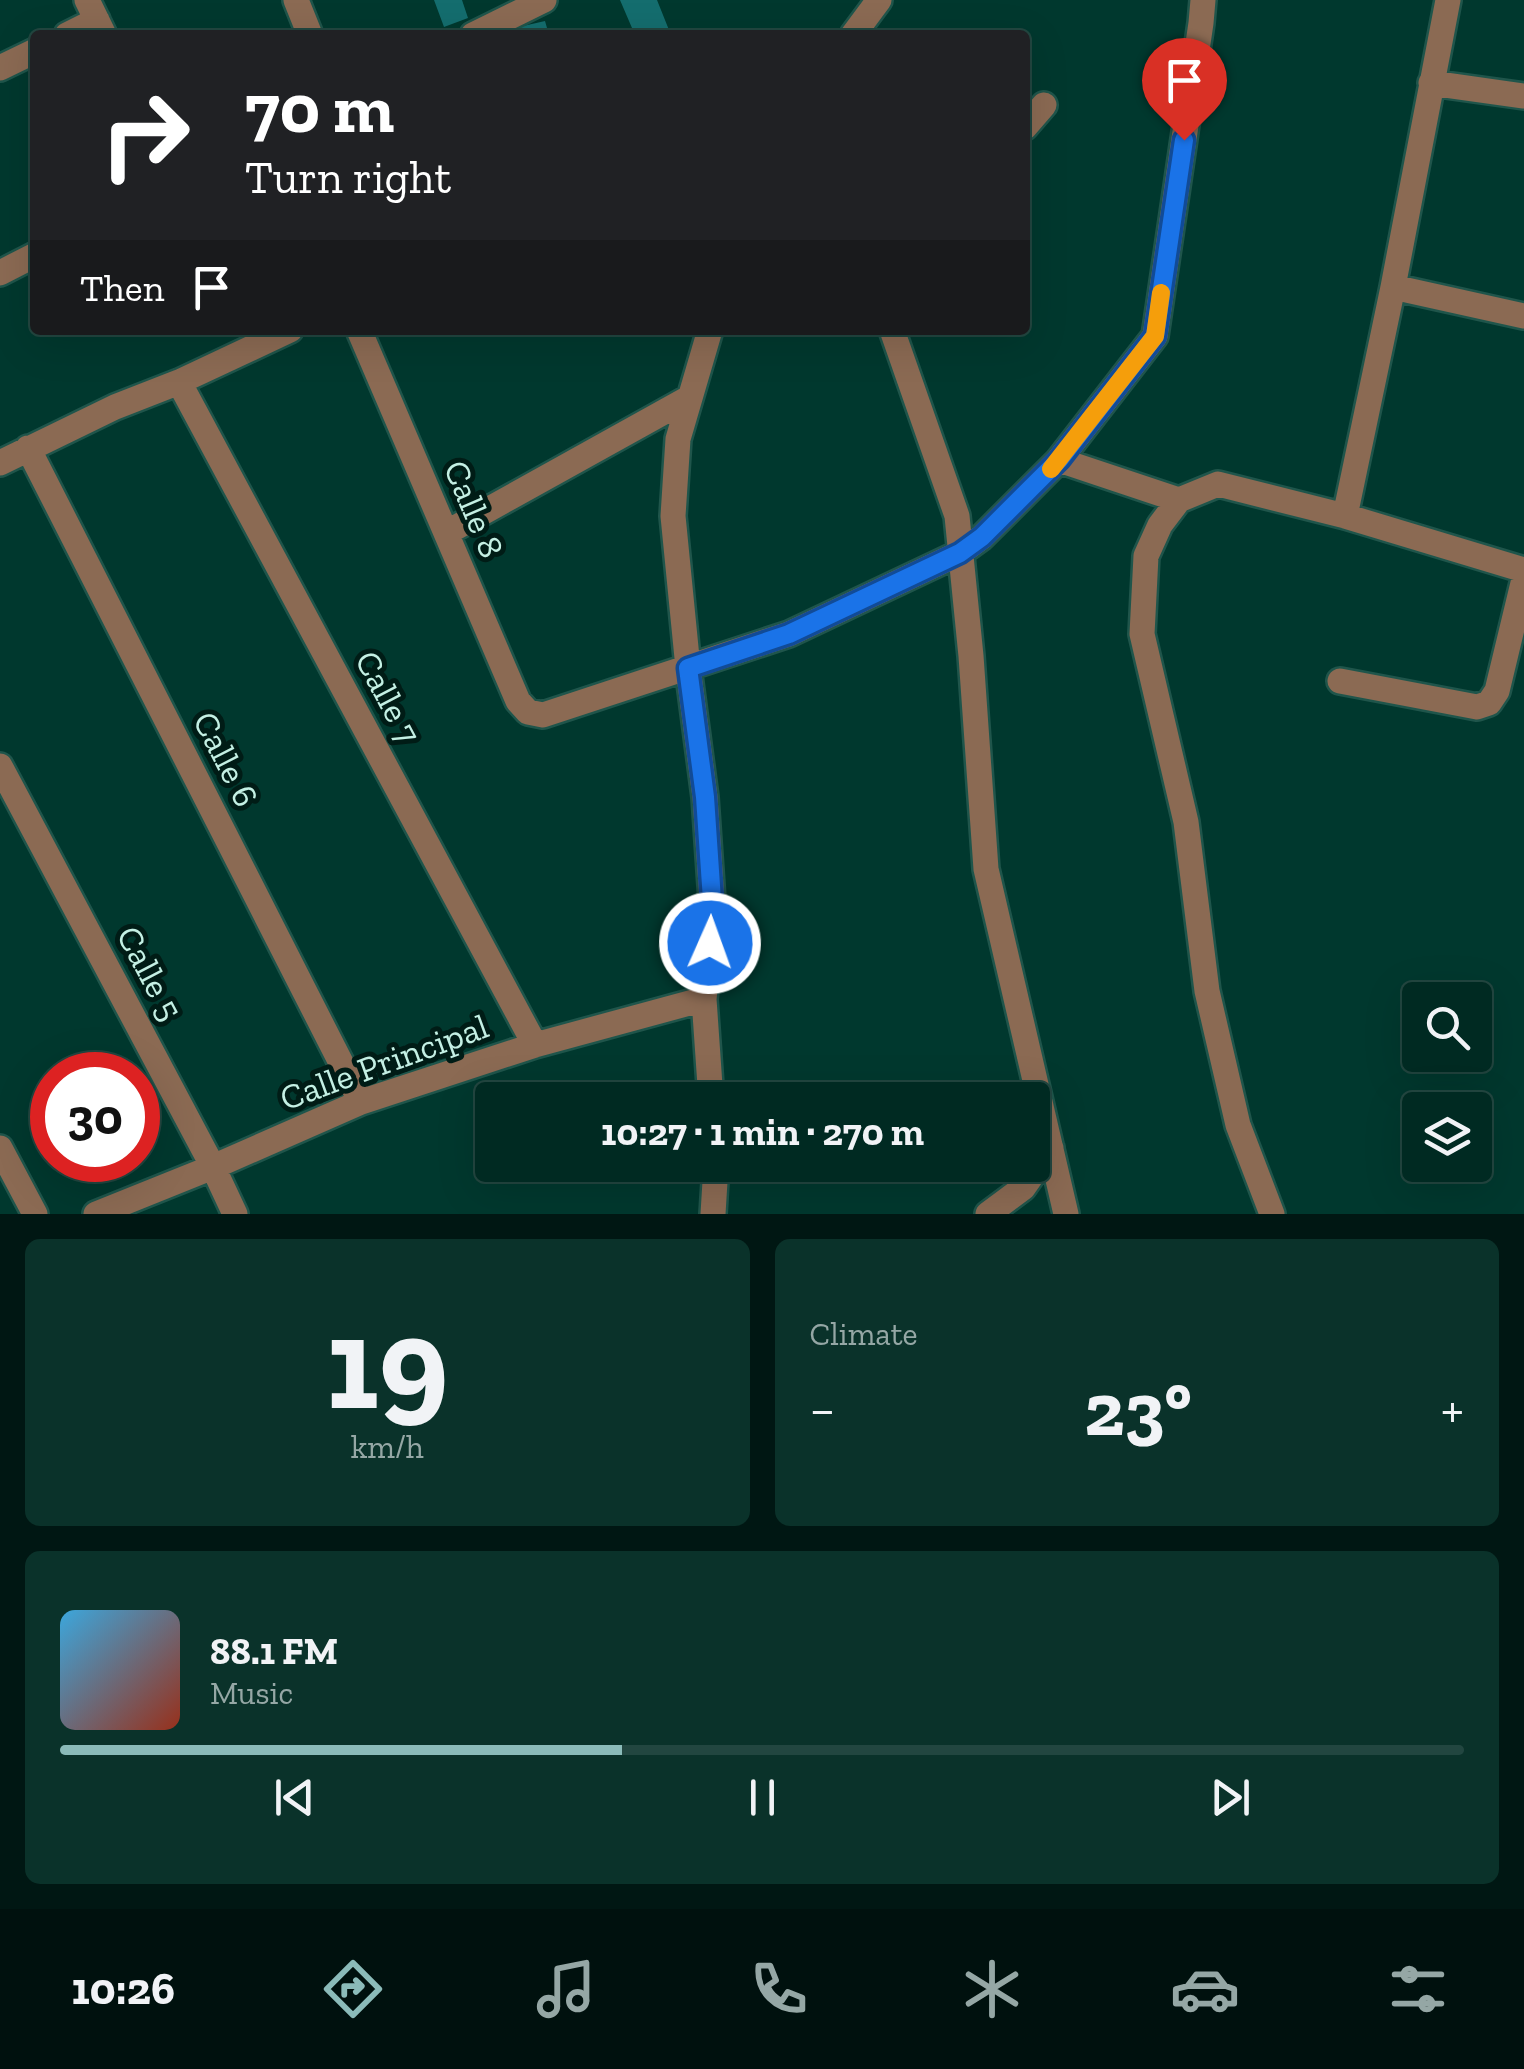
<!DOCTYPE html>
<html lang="en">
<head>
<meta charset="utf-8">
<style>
	:root { --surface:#002a22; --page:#0a322a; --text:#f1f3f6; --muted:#95a7a5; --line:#224640; --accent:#8bbbb9 }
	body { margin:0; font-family:"Zilla Slab",serif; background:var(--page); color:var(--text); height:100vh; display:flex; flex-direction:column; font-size:38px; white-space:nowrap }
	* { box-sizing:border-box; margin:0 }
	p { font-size:32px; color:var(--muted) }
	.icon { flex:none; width:55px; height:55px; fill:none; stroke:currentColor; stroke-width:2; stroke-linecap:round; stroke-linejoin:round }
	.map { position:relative; height:1214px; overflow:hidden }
	.details { display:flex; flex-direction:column; gap:25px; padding:25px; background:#001713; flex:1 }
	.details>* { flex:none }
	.guide { position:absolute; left:30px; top:30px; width:1000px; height:305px; border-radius:10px; box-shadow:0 10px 40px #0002,0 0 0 2px var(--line); background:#202124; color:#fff; overflow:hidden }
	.buttons { position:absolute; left:1402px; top:982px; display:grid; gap:20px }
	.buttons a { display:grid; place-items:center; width:90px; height:90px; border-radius:10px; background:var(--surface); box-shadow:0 10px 40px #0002,0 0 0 2px var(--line); font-size:50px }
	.speed { position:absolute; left:30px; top:1052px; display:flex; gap:20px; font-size:50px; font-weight:700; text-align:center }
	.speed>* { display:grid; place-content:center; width:130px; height:130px; border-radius:50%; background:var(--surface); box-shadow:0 10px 40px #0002,0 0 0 2px var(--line); line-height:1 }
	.speed .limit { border:15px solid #d22; background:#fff; color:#111 }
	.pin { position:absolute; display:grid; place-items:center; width:85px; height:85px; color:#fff; margin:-102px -42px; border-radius:50% 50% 50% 0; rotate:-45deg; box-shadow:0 0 10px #0007 }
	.pin .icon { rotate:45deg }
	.me { position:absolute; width:110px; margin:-55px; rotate:2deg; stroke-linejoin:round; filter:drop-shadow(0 0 8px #0008) }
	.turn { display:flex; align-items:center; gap:35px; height:210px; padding:0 50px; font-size:45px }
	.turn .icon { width:130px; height:130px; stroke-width:2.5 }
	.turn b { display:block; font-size:70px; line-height:85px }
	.then { display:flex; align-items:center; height:95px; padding:0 50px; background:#0003; gap:20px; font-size:38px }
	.big { font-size:75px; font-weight:800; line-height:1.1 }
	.details .widget { flex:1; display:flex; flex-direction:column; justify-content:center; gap:15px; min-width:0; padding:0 35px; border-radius:15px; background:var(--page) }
	.details .dial { align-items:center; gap:0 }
	.dial b { font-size:130px; line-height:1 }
	.song { display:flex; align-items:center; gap:30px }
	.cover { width:120px; height:120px; border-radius:15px; background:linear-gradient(135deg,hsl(200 70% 55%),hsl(10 70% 35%)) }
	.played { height:10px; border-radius:5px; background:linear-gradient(90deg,var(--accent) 40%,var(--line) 40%) }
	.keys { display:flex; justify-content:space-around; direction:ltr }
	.heat { display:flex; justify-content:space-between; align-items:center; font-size:55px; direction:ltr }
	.details .tiles { flex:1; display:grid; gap:25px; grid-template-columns:1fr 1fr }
	.widget:last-child { grid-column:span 2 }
	.trip { position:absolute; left:475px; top:1082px; width:575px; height:100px; border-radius:10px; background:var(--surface); box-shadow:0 10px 40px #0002,0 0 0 2px var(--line); font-weight:800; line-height:100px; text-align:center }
	.tabs { display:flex; height:160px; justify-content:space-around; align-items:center; background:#00110e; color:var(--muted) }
	.tabs .icon { width:70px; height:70px }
	.tabs .selected { color:var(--accent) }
	.tabs b { font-size:45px; color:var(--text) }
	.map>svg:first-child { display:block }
	.building { fill:#146d6e }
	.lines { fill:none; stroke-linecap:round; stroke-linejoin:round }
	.minor-casing { stroke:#1f554b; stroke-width:30 }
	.minor { stroke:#8b6a53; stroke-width:25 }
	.route-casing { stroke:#114b97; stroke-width:25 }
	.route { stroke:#1a73e8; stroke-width:18 }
	.slow { stroke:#f59e0b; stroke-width:18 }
	.labels { text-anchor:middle; stroke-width:10; stroke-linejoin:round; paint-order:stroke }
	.street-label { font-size:35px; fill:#c4f0e4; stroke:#001c16 }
</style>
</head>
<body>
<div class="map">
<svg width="1524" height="1214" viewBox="0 0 1524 1214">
	<rect width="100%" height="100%" fill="#00382e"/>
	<!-- building -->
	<path class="building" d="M 434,0 L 462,0 L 468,18 L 444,27 Z
		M 620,0 L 657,0 L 669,30 L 657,35 L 635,35 Z
		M 545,21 L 549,35 L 512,35 L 510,29 Z"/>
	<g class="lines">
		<!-- minor casing -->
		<g class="minor-casing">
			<path id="minor" d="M 87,0 L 104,35
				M 296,0 L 310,35
				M 1448,0 L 1393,287 L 1524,316
				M 67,35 L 97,20
				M 473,35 L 544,0
				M 853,35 L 879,0
				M 0,68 L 35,51
				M 1431,83 L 1524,96
				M 1025,127 L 1044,105
				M 0,273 L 35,255
				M 359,330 L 518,701 L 528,712 L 543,715 L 789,634 L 960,553 L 982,537 L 1059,460 L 1155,336 L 1201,23 L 1203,0
				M 710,330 L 678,439 L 673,516 L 688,668 L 705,797 L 713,915 L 704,999 L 711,1100
				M 892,330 L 957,516 L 971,656 L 986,869 L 1066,1214
				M 179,382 L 535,1045
				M 28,448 L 361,1102
				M 1059,460 L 1179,500
				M 0,463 L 115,407 L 179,382 L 290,330
				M 1345,516 L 1393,287
				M 446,533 L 689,398
				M 1340,681 L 1477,707 L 1489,703 L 1497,691 L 1524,579
				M 0,766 L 213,1167 L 235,1214
				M 0,1148 L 35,1214
				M 96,1214 L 213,1167 L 361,1102 L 535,1045 L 704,999
				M 713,1214 L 716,1165
				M 988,1214 L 1023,1188 L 1051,1148
				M 1272,1214 L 1238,1125 L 1207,991 L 1186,822 L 1142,634 L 1146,556 L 1160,525 L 1179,500 L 1218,484 L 1345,516 L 1524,570"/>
		</g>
		<!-- minor -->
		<use href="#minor" class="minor"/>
	</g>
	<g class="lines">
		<!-- route casing -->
		<g class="route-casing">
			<path id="route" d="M 710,943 L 713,915 L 705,797 L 688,668 L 789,634 L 960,553 L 982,537 L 1059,460 L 1155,336 L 1184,140"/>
		</g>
		<!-- route -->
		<use href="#route" class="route"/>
		<!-- slow -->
		<path class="slow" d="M 1051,469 L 1155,336 L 1161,293"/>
	</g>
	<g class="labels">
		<!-- street labels -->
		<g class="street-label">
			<text transform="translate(474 509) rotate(67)" y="12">Calle 8</text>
			<text transform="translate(388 697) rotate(62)" y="12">Calle 7</text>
			<text transform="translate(226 759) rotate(63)" y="12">Calle 6</text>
			<text transform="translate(150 973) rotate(62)" y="12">Calle 5</text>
			<text transform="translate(384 1062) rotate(-20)" y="12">Calle Principal</text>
		</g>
	</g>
</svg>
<div class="buttons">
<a><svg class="icon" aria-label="search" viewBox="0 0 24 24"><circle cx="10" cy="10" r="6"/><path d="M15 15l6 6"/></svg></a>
<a><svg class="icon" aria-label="layers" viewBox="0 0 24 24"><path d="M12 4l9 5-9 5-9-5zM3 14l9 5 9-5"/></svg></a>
</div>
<div class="speed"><div class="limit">30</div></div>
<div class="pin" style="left:1184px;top:140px;background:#d93025"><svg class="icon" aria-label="arrive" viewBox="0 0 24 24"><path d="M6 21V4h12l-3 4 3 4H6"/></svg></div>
<svg class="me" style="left:710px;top:943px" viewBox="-20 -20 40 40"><circle r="17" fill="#1a73e8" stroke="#fff" stroke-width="3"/><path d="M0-11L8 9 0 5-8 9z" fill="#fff"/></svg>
<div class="trip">10:27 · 1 min · 270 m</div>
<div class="guide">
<div class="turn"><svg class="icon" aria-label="right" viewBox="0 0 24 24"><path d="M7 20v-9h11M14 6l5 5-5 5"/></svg><div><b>70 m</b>Turn right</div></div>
<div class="then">Then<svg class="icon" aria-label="arrive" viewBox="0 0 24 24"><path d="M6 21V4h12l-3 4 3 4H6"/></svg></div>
</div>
</div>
<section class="details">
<div class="tiles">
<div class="widget dial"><b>19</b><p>km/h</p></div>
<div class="widget"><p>Climate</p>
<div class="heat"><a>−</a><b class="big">23°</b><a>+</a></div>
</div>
<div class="widget">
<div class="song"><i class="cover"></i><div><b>88.1 FM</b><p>Music</p></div></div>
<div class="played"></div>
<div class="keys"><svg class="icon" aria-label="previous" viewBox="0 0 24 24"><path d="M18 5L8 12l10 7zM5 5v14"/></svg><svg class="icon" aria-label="pause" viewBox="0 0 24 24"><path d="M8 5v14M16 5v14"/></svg><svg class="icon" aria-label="next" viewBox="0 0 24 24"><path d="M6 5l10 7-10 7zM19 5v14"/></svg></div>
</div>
</div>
</section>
<nav class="tabs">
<b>10:26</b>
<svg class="icon selected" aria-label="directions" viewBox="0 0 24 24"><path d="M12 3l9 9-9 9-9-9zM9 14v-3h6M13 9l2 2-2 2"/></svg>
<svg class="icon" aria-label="music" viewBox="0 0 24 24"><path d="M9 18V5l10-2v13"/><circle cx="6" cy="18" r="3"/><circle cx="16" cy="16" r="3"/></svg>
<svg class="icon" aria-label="phone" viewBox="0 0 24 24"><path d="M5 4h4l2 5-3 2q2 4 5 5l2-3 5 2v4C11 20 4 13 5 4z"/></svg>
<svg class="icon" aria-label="climate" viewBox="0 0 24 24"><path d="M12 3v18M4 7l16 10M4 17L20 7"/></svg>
<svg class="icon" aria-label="car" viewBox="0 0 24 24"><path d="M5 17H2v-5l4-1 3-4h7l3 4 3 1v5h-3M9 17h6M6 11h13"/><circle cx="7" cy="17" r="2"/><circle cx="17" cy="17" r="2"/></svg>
<svg class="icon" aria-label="filters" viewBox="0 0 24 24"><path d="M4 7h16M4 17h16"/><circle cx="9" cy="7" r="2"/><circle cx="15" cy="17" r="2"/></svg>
</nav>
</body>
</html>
